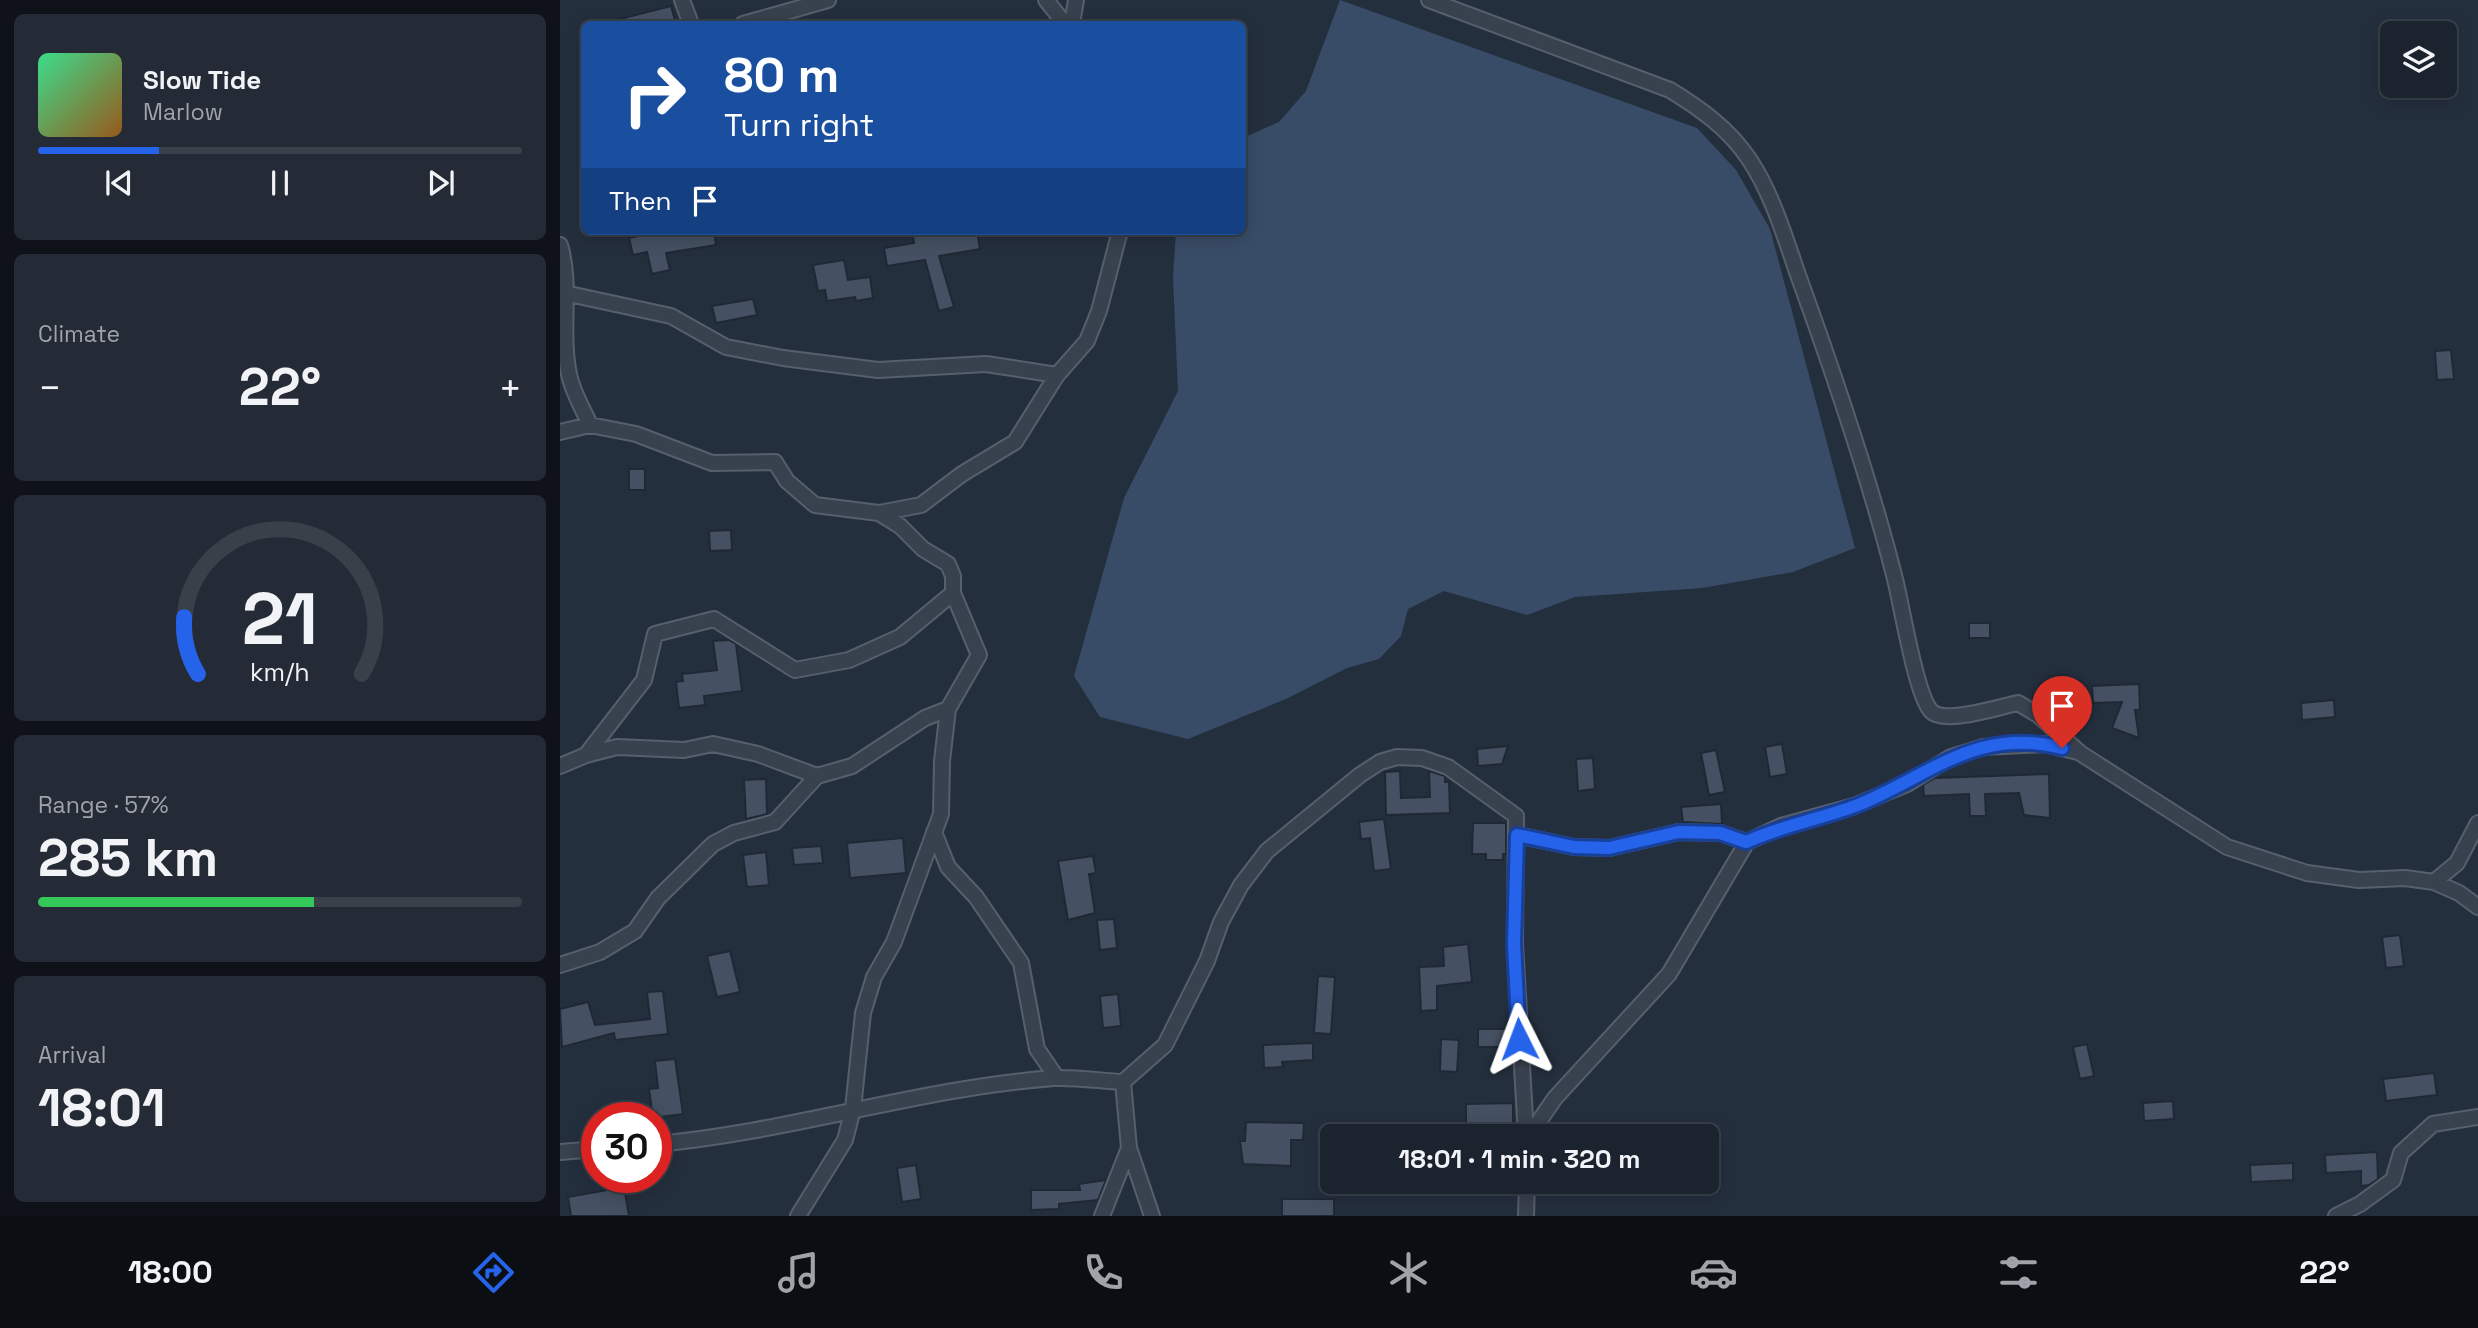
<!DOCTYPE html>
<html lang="en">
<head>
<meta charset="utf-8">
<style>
	:root { --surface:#1b232e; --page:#242b36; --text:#f1f3f6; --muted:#a0a4aa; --line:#39404a; --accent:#2563eb }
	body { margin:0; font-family:"Space Grotesk",sans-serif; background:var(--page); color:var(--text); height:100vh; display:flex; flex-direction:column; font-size:26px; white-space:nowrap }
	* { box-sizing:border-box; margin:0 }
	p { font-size:23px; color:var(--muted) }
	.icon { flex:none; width:38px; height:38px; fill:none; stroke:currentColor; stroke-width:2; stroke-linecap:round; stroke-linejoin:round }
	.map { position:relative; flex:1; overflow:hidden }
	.side { display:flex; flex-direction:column; gap:14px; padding:14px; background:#0f1319; width:560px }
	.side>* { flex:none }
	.top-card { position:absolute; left:21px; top:21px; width:665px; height:214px; border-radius:10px; box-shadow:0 4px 18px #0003,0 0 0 2px var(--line); background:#1a4fa0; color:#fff; overflow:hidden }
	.tools { position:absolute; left:1820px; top:21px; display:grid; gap:14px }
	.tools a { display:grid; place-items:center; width:77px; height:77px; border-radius:10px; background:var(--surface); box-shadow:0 4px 18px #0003,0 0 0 2px var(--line); font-size:35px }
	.speed { position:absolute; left:21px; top:1102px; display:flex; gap:14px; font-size:35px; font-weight:700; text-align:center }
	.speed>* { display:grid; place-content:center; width:91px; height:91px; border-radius:50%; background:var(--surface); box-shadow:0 4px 18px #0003,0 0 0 2px var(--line); line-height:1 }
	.speed .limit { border:10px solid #d22; background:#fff; color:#111 }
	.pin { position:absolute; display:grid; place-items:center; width:60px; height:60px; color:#fff; margin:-72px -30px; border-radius:50% 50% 50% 0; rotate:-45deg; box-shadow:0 0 7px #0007 }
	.pin .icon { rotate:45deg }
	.me { position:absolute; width:77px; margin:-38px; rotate:357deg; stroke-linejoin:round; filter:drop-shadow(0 0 5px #0008) }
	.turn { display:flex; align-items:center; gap:24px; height:147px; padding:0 28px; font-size:32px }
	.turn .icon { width:91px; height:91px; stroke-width:2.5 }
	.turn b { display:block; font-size:49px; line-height:60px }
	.then { display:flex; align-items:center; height:66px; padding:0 28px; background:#0003; gap:14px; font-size:26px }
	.big { font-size:52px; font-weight:700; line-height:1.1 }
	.side .card { flex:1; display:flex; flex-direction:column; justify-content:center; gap:10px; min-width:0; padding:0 24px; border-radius:10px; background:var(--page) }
	.side .dial { align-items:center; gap:0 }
	.dial svg { height:182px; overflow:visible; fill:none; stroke:var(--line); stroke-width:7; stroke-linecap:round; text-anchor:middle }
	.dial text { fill:var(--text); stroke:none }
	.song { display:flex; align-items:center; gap:21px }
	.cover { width:84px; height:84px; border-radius:10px; background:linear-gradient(135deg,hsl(150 70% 55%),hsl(30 70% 35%)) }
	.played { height:7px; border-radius:4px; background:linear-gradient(90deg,var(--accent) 25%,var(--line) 25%) }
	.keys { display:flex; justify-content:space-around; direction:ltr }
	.heat { display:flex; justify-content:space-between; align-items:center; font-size:38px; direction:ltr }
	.charge { height:10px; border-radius:5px; background:linear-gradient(90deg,#34c759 57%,var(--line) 0) }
	.trip { position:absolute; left:760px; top:1124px; width:399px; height:70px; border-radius:10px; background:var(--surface); box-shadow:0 4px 18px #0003,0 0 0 2px var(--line); font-weight:700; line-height:70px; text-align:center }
	.dock { display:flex; height:112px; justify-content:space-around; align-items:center; background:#0b0e12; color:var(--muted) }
	.dock .icon { width:49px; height:49px }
	.dock .current { color:var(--accent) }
	.dock b { font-size:32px; color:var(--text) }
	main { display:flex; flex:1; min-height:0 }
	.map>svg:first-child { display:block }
	.water { fill:#394c67 }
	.building { fill:#455162; stroke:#1f2835; stroke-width:2 }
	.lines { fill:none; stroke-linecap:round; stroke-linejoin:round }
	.street-casing { stroke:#565f6c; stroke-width:18 }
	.street { stroke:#38414e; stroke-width:14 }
	.route-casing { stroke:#184099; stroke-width:18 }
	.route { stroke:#2563eb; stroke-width:12 }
</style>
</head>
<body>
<main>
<section class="side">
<div class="card">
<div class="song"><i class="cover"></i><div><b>Slow Tide</b><p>Marlow</p></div></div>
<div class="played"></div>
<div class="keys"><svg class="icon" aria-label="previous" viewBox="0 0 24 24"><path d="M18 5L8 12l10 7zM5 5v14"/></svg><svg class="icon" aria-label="pause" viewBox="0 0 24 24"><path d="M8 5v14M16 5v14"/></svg><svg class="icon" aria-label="next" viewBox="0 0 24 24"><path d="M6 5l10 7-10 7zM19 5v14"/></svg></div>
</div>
<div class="card"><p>Climate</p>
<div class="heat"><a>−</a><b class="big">22°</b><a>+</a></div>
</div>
<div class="card dial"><svg viewBox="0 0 100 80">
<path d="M14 69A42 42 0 1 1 86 69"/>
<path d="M14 69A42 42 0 0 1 8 44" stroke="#2563eb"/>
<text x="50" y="56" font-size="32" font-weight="700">21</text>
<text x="50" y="72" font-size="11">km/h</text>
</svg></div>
<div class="card"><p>Range · 57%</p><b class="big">285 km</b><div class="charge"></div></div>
<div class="card"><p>Arrival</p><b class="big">18:01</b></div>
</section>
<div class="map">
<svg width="1918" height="1216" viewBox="0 0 1918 1216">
	<rect width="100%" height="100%" fill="#242f3e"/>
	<!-- water -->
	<path class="water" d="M 780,0 L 1137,128 L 1176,170 L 1210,229 L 1295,548 L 1233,572 L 1142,588 L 1015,597 L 967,615 L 884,591 L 848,609 L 841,636 L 819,659 L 787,668 L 726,699 L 628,739 L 540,717 L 514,676 L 564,498 L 618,391 L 613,277 L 616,231 L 682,231 L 683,138 L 719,122 L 746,91 Z"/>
	<!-- building -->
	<path class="building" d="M 111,6 L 116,24 L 56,24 L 56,20 Z
		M 100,231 L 154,231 L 156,245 L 106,253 L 110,270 L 92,274 L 87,252 L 73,255 L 69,238 Z
		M 352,231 L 417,231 L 420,249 L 379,256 L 394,307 L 379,311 L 365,260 L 327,266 L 324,248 L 354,243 Z
		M 284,260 L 288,280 L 310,277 L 313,298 L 296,301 L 295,297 L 267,301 L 265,290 L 258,291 L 253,265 Z
		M 193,299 L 197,315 L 156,323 L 152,306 Z
		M 1891,350 L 1894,379 L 1877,380 L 1875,351 Z
		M 69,469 L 85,469 L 85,490 L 69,490 Z
		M 171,530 L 172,550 L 150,551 L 149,531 Z
		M 1409,623 L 1430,623 L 1430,638 L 1409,638 Z
		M 169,640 L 176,644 L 182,691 L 144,696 L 145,705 L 119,708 L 116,682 L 123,681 L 122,674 L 157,670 L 153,641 Z
		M 1579,684 L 1580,710 L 1575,710 L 1579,738 L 1552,728 L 1562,702 L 1533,703 L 1532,686 Z
		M 1774,700 L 1775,717 L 1742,720 L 1741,703 Z
		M 1222,744 L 1227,774 L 1210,777 L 1205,747 Z
		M 948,746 L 942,764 L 918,766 L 917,749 Z
		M 1156,750 L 1165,792 L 1149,795 L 1141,753 Z
		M 1033,758 L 1035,789 L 1018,791 L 1016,759 Z
		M 840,771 L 841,798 L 870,797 L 869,771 L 885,776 L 885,782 L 889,782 L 890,813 L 826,815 L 825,772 Z
		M 1489,774 L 1490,818 L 1464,815 L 1459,793 L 1425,794 L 1426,816 L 1410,816 L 1409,794 L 1364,796 L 1363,785 L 1375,778 Z
		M 206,779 L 207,814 L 186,819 L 184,780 Z
		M 1161,804 L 1162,824 L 1123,822 L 1121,807 Z
		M 824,819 L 831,869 L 814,871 L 810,838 L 801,839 L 799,822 Z
		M 913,823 L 946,823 L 946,854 L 943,854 L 943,860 L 926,860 L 926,854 L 912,854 Z
		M 343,838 L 346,873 L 290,878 L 287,843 Z
		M 261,846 L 263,863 L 234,865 L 232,848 Z
		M 206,852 L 209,885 L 187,887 L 183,855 Z
		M 533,856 L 536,873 L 529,874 L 535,913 L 508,920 L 498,861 Z
		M 554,919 L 557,948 L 540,950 L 537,920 Z
		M 1840,935 L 1844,966 L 1826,968 L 1822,937 Z
		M 908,944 L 912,982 L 877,986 L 877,1010 L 861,1011 L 859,967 L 884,966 L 883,947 Z
		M 170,951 L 180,992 L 157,997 L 147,956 Z
		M 758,976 L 775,977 L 771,1034 L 754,1033 Z
		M 103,991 L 108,1034 L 55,1040 L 54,1033 L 2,1047 L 0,1009 L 28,1002 L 35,1025 L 90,1019 L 87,992 Z
		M 558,994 L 561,1026 L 543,1028 L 540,996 Z
		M 918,1029 L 950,1029 L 951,1047 L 918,1047 Z
		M 881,1039 L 899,1040 L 897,1072 L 880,1071 Z
		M 753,1043 L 753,1060 L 722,1062 L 723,1067 L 704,1068 L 703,1045 Z
		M 1527,1044 L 1534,1076 L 1520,1079 L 1513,1047 Z
		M 115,1059 L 123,1114 L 93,1118 L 89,1089 L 98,1088 L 95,1061 Z
		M 1874,1073 L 1877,1095 L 1826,1101 L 1823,1079 Z
		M 1613,1101 L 1614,1119 L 1584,1121 L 1583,1103 Z
		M 953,1103 L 953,1123 L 906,1123 L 906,1104 Z
		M 686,1122 L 744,1123 L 743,1140 L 731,1140 L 731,1166 L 683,1164 L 680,1141 L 685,1141 Z
		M 1817,1152 L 1818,1179 L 1809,1185 L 1801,1186 L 1801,1171 L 1766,1173 L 1765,1155 Z
		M 1733,1163 L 1733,1180 L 1691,1182 L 1690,1165 Z
		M 356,1165 L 361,1199 L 342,1202 L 337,1168 Z
		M 546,1180 L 538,1200 L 499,1204 L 499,1209 L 471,1210 L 471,1190 L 520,1190 L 519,1184 Z
		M 64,1187 L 69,1216 L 11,1216 L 8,1197 Z
		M 722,1199 L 774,1199 L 774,1216 L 722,1216 Z"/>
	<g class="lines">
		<!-- street casing -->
		<g class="street-casing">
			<path id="street" d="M 122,0 L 131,24
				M 486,0 L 505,24
				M 869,0 L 1110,90 C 1141,109 1169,129 1189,159 C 1214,196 1227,245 1242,286 C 1277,383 1310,480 1335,579 C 1342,607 1356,695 1371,711 C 1384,725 1438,707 1458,703 L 1478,715 L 1520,753 L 1667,847 L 1747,873 L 1799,880 L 1845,878 L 1874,882 L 1899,893 L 1918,907
				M 183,24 L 268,0
				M 512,24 L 516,0
				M 0,245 C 12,285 0,331 9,374 C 12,391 23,409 30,425
				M 0,292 L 111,316 L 166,347 L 223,358 L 318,370 L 426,364 L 497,375
				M 0,432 L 30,425 L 76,434 L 152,463 L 215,462 L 227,481 L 255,505 L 319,513 L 340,526 L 363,549 L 388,564 L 393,576 L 393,593 L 340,637 L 289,660 L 235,670 L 154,619 L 95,634 L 84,680 L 26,755 L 0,766
				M 319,513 L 361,505 L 402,474 L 455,442 L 497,375 L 527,341 L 539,311 L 560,231
				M 26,755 L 57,747 L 124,750 L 153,744 L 198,754 L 257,776
				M 374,832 L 388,867 L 416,897 L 461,963 L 477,1049 L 497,1078
				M 957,835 L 1014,847 L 1049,848 L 1119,832 L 1160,833 L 1187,842
				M 1874,882 L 1897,863 L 1918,823
				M 0,965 L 40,952 L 75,931 L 98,898 L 153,844 L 174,833 L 215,822 L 257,776 L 292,766 L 365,718 L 388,709 L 419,655 L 393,593
				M 969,1136 L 995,1098 L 1109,974 L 1187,842 L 1221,826 L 1294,806 L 1347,784 L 1391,757 L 1423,747 L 1485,744 L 1518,752
				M 96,1144 C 230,1132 359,1088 494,1078 C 516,1077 541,1081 563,1082
				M 569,1148 L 592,1216
				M 0,1152 L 37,1149
				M 238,1216 L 285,1140 L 293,1109 L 303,1013 L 314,977 L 334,942 L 381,814 L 382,761 L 388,709
				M 542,1216 L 569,1148 L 563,1082 L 605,1045 L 647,961 L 661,922 L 681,885 L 707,851 L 800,775 L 820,762 L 837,757 L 862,758 L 888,767 L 956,816 L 955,944 L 966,1136
				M 966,1216 L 967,1181
				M 1776,1216 L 1800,1204 L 1833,1180 L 1841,1153 L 1873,1124 L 1918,1117"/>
		</g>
		<!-- street -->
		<use href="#street" class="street"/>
	</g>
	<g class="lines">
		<!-- route casing -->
		<g class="route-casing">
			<path id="route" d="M 959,1039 L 954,944 L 957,835 L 1014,847 L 1049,848 L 1119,832 L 1160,833 L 1186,842 C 1224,825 1261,819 1298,805 C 1369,776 1418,726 1502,748"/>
		</g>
		<!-- route -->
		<use href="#route" class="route"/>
	</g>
</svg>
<div class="tools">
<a><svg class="icon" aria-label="layers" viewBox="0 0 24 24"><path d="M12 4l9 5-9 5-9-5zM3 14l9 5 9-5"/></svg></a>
</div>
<div class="speed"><div class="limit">30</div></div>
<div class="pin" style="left:1502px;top:748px;background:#d93025"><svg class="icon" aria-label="arrive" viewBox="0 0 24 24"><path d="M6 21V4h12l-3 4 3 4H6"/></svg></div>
<svg class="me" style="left:959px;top:1039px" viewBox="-20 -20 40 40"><path d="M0-17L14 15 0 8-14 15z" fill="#2563eb" stroke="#fff" stroke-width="4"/></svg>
<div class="trip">18:01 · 1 min · 320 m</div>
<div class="top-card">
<div class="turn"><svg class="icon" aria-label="right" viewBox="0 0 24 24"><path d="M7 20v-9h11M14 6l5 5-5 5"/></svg><div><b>80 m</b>Turn right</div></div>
<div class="then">Then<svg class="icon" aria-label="arrive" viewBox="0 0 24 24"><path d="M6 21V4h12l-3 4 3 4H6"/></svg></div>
</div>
</div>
</main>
<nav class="dock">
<b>18:00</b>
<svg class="icon current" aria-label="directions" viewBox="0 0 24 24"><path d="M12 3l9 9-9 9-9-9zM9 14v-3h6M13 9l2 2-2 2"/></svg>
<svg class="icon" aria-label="music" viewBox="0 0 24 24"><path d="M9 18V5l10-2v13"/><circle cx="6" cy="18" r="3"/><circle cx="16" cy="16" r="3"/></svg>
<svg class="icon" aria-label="phone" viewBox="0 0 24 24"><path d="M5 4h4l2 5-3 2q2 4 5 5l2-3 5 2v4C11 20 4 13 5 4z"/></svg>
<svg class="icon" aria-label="climate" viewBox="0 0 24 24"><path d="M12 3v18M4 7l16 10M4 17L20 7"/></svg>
<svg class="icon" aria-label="car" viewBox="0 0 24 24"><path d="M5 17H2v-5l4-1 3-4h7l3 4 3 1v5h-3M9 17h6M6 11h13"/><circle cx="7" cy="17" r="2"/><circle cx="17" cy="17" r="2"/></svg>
<svg class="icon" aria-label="filters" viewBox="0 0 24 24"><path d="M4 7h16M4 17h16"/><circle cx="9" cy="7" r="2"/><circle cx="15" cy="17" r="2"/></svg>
<b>22°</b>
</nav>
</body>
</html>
